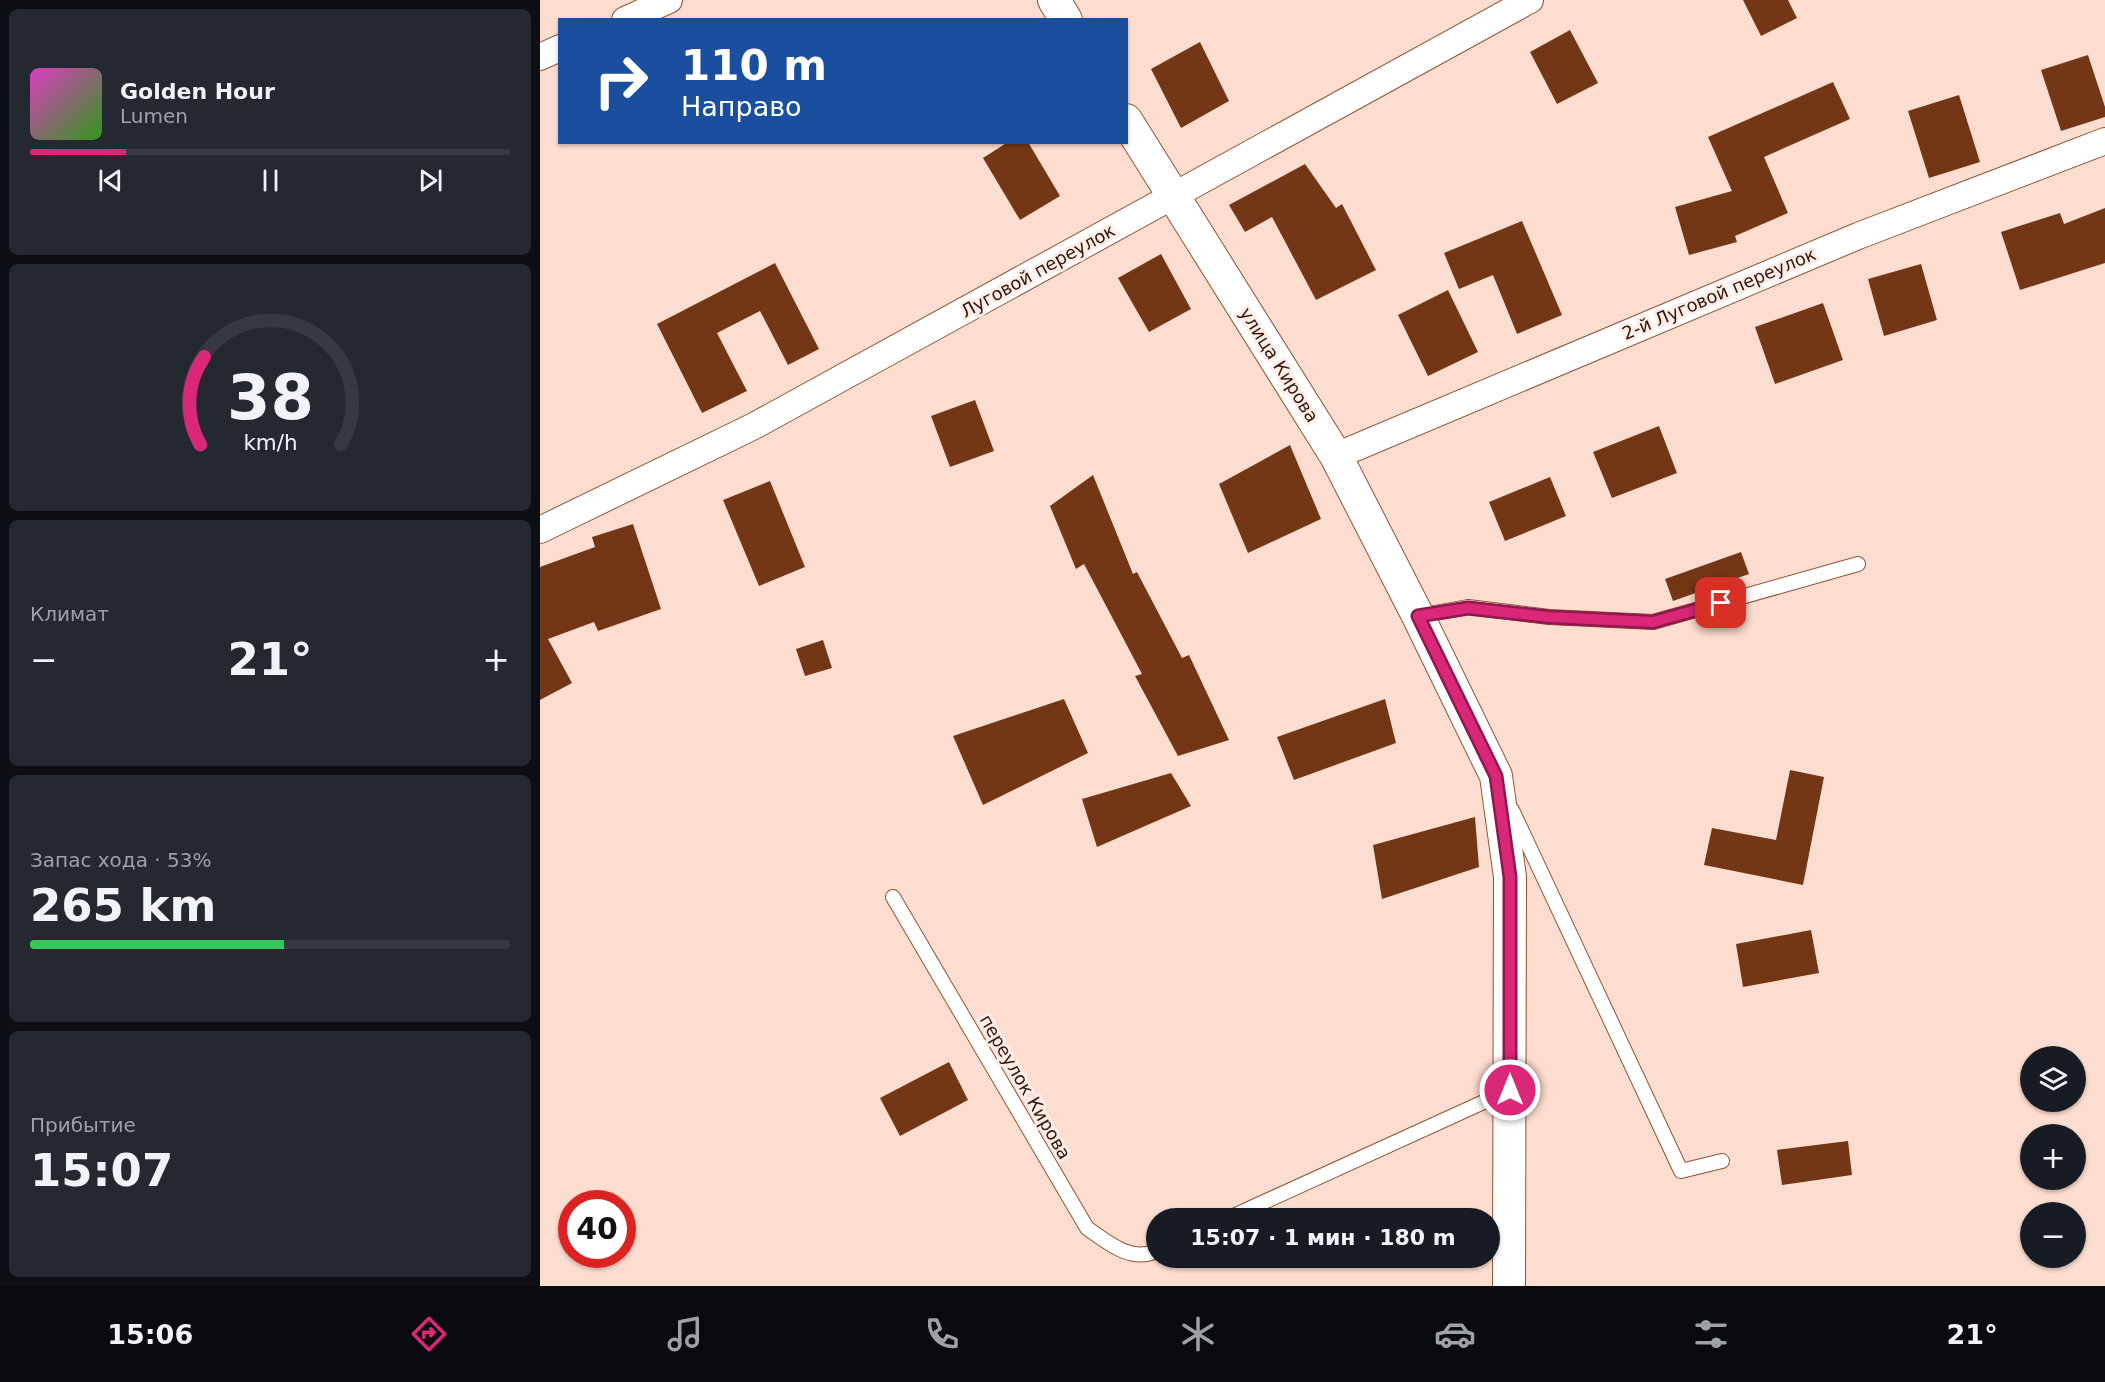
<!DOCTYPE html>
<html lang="ru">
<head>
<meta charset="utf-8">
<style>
	:root { --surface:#171b24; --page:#242831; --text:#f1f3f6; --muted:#9ea1a6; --line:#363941; --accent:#db2777 }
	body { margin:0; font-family:"DejaVu Sans",sans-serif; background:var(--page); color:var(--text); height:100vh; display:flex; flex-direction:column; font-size:22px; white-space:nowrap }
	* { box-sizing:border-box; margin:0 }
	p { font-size:20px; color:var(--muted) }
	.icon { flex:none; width:33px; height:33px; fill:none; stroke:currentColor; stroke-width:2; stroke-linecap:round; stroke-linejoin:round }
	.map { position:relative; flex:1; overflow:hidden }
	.sheet { display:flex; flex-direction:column; gap:9px; padding:9px; background:#0d0f14; width:540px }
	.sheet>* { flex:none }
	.guide { position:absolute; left:18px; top:18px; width:570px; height:126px; border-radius:0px; box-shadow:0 2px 4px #0004; background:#1a4fa0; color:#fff; overflow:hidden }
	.controls { position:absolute; left:1480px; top:1046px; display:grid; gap:12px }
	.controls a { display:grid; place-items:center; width:66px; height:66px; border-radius:50%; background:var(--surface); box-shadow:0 2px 4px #0004; font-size:30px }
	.speed { position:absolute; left:18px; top:1190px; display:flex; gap:12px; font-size:30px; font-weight:700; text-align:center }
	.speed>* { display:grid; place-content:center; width:78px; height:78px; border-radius:50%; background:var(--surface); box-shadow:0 2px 4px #0004; line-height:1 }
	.speed .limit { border:9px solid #d22; background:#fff; color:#111 }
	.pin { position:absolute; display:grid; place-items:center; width:51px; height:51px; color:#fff; margin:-26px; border-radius:12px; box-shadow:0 3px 9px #0006 }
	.me { position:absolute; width:66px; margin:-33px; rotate:0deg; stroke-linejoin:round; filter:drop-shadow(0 0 4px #0008) }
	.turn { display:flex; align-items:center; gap:21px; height:126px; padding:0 24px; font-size:27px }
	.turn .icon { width:78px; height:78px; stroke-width:2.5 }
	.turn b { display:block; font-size:42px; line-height:51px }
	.big { font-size:45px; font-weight:800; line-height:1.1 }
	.sheet .card { flex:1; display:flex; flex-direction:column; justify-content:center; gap:9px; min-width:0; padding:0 21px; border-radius:9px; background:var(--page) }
	.sheet .dial { align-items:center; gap:0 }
	.dial svg { height:156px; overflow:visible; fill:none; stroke:var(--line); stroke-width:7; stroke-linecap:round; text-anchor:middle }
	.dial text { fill:var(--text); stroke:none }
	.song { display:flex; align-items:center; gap:18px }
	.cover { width:72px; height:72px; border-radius:9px; background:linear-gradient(135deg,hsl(310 70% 55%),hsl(110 70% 35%)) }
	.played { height:6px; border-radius:3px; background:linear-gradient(90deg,var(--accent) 20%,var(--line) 20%) }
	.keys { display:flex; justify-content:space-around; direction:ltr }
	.heat { display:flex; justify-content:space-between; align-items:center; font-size:33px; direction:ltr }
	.charge { height:9px; border-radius:4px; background:linear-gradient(90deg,#34c759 53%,var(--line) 0) }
	.trip { position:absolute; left:606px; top:1208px; width:354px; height:60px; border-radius:30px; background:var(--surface); box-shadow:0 2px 4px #0004; font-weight:800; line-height:60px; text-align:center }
	.tabs { display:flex; height:96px; justify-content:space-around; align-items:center; background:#090b0e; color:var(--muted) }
	.tabs .icon { width:42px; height:42px }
	.tabs .active { color:var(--accent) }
	.tabs b { font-size:27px; color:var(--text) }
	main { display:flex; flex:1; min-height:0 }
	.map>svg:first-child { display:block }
	.building { fill:#743716 }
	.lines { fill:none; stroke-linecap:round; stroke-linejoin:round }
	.service-casing { stroke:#925233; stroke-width:16 }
	.minor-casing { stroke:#925233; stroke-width:28 }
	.tertiary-casing { stroke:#925233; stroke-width:34 }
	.service { stroke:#fff; stroke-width:14 }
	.minor { stroke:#fff; stroke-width:26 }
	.tertiary { stroke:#fff; stroke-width:32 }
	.route-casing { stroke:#8e194d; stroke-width:15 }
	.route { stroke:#db2777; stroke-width:10 }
	.labels { text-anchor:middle; stroke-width:6; stroke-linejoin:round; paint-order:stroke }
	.street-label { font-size:18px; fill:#33180b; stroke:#feeee7 }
</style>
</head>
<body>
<main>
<section class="sheet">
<div class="card">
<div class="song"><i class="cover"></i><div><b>Golden Hour</b><p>Lumen</p></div></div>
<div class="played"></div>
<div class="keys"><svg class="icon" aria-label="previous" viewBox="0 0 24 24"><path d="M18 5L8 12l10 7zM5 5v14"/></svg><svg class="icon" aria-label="pause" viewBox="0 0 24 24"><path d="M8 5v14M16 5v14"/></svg><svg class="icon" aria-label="next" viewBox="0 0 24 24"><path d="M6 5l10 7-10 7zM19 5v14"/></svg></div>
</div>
<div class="card dial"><svg viewBox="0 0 100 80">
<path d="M14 69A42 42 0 1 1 86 69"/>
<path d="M14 69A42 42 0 0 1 16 24" stroke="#db2777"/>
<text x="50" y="56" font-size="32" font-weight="700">38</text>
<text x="50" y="72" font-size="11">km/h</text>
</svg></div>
<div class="card"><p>Климат</p>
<div class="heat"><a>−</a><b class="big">21°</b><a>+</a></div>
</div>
<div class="card"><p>Запас хода · 53%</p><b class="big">265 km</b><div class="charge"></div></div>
<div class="card"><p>Прибытие</p><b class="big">15:07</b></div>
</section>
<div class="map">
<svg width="1565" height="1286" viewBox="0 0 1565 1286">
	<rect width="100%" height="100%" fill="#fcddcf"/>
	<!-- building -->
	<path class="building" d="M 1203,0 L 1248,0 L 1257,18 L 1221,36 Z
		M 1030,30 L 1058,83 L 1017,104 L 990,52 Z
		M 660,42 L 689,101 L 641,128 L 611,69 Z
		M 1548,55 L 1565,107 L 1565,117 L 1521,131 L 1501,70 Z
		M 1293,82 L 1310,119 L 1224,157 L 1248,213 L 1195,236 L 1197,242 L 1149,255 L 1135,207 L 1192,191 L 1168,137 Z
		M 1419,95 L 1440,162 L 1389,178 L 1368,111 Z
		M 468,142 L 488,142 L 520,196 L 480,220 L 443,158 Z
		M 765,164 L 796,208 L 802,204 L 836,270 L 776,300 L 732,217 L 705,232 L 689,205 Z
		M 1565,208 L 1565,263 L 1480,290 L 1461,232 L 1520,213 L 1524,224 Z
		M 982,221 L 1022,315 L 977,334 L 953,275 L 919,289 L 904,253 Z
		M 621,254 L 651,309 L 609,332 L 578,278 Z
		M 235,263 L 279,349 L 248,365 L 220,311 L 177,333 L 207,391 L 162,413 L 117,324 Z
		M 1381,264 L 1397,320 L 1344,336 L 1328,279 Z
		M 908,290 L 938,352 L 888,376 L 858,315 Z
		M 1283,303 L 1303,360 L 1235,384 L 1215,327 Z
		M 435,400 L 454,451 L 410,467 L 391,416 Z
		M 1119,426 L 1137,473 L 1072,498 L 1053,452 Z
		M 750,445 L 781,519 L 708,553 L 679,484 Z
		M 553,475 L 593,574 L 597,572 L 642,658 L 649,655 L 689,740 L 638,756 L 595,676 L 602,674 L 544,564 L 536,569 L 510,506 Z
		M 1010,477 L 1026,516 L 965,541 L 949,502 Z
		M 230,481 L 265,567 L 219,586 L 183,500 Z
		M 93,524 L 121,609 L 58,631 L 54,622 L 8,639 L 32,683 L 0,700 L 0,567 L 55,547 L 52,537 Z
		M 1201,552 L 1209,574 L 1133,601 L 1125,579 Z
		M 283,640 L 292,668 L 265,676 L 256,649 Z
		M 524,699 L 548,753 L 443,805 L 413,736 Z
		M 845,699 L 856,743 L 754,780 L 737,737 Z
		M 1250,770 L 1284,777 L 1263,885 L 1164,865 L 1172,828 L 1236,840 Z
		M 631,773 L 651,806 L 557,847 L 542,799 Z
		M 935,817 L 939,867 L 842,899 L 833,845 Z
		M 1271,930 L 1279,973 L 1203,987 L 1196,944 Z
		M 409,1062 L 428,1100 L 360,1136 L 340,1098 Z
		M 1308,1141 L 1312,1175 L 1242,1185 L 1237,1150 Z"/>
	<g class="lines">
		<!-- service casing -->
		<g class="service-casing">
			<path id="service" d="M 878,616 L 928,607 L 1009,617 L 1113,622 L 1318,564
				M 972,810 L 1141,1171 L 1182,1161
				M 353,897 L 547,1228 C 567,1242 591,1263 616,1251
				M 689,1218 L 970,1090"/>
		</g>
		<!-- minor casing -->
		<g class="minor-casing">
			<path id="minor" d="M 85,20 L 129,0
				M 0,57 L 20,48
				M 796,456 L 1318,236 L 1565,141
				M 0,530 L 214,426 L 990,0"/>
		</g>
		<!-- tertiary casing -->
		<g class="tertiary-casing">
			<path id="tertiary" d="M 514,0 L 526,20
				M 586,120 L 796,456 L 878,616 L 956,776 L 970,877 L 969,1286"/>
		</g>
		<!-- service -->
		<use href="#service" class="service"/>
		<!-- minor -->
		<use href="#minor" class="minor"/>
		<!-- tertiary -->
		<use href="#tertiary" class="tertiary"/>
	</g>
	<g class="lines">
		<!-- route casing -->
		<g class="route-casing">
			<path id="route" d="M 970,1090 L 970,877 L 956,776 L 878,616 L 928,608 L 1009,617 L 1113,622 L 1181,603"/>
		</g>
		<!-- route -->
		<use href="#route" class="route"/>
	</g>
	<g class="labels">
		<!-- street labels -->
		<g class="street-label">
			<text transform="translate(498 271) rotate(-29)" y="6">Луговой переулок</text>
			<text transform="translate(1179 294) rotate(-23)" y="6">2-й Луговой переулок</text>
			<text transform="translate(739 365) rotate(58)" y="6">улица Кирова</text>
			<text transform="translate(485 1087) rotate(60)" y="6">переулок Кирова</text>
		</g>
	</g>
</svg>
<div class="controls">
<a><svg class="icon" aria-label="layers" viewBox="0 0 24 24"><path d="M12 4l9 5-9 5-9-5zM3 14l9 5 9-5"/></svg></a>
<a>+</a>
<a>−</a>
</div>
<div class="speed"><div class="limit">40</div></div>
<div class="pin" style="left:1181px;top:603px;background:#d93025"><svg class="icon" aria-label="arrive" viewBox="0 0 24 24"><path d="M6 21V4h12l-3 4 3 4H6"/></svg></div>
<svg class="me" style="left:970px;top:1090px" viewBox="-20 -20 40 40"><circle r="17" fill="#db2777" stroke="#fff" stroke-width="3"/><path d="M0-11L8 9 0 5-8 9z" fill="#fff"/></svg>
<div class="trip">15:07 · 1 мин · 180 m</div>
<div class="guide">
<div class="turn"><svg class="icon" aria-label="right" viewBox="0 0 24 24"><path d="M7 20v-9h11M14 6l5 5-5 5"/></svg><div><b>110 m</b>Направо</div></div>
</div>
</div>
</main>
<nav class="tabs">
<b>15:06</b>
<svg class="icon active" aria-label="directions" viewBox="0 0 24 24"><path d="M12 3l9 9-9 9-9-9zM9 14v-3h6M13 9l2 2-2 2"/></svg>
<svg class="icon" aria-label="music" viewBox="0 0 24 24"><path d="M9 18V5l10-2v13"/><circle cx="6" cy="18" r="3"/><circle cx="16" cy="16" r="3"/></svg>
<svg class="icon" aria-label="phone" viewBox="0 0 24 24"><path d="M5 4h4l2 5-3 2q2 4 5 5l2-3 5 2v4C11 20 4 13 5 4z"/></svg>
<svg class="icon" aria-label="climate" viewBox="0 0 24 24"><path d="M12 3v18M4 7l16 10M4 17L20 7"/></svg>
<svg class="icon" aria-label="car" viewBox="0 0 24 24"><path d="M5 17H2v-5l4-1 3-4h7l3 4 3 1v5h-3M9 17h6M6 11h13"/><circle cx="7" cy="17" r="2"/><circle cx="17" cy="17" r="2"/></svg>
<svg class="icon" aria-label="filters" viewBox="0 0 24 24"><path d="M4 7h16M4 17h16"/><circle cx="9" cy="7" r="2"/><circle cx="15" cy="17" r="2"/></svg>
<b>21°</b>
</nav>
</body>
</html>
